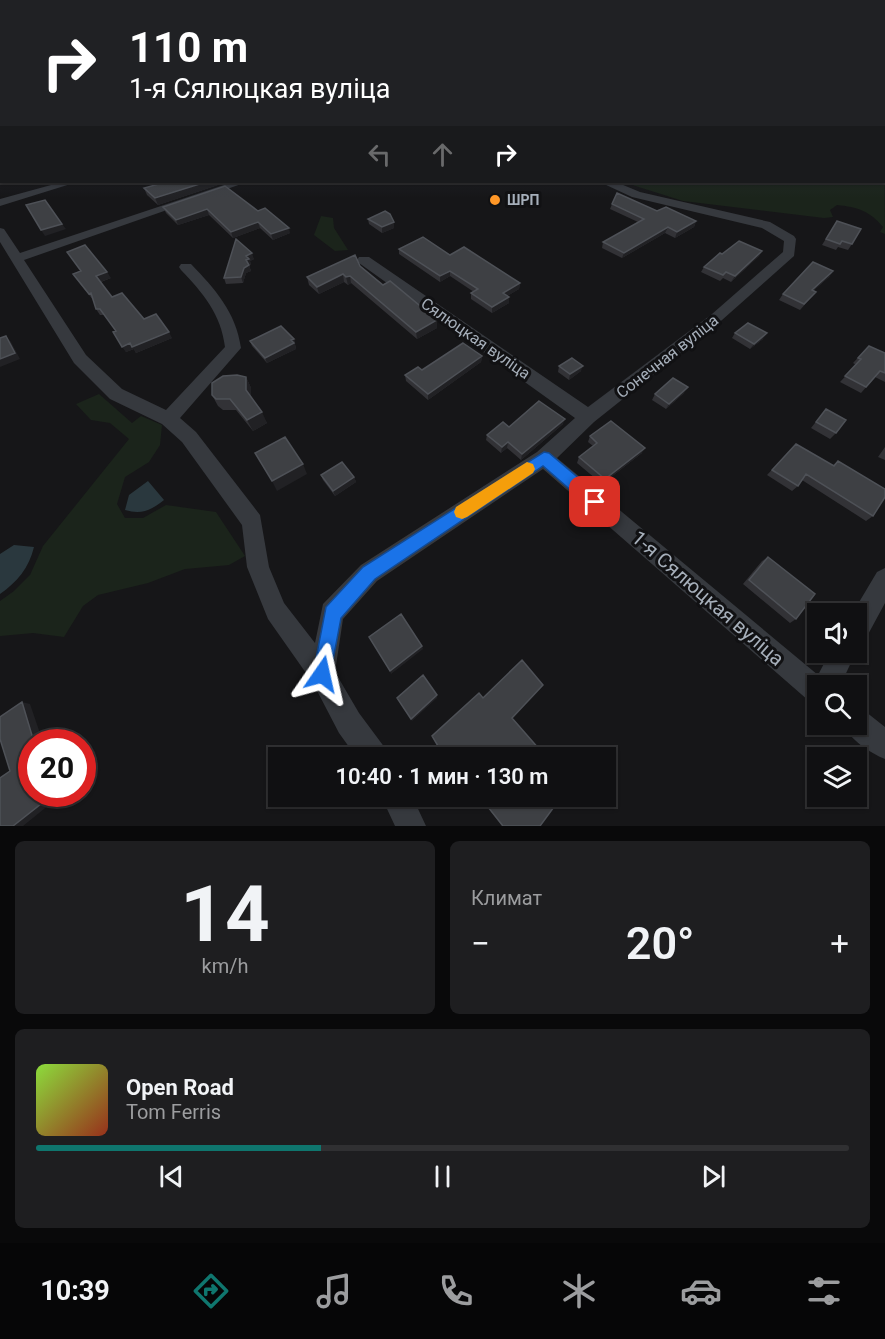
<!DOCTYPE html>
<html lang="ru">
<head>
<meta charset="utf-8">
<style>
	:root { --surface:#101012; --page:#1e1e20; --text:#f1f3f6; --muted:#9c9d9f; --line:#303032; --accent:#0f766e }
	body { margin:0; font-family:Roboto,sans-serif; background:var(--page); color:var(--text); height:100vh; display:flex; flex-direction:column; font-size:22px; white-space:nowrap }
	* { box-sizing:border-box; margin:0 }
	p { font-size:20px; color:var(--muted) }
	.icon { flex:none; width:33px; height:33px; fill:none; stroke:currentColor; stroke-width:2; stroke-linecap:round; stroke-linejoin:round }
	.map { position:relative; height:826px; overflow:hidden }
	.sheet { display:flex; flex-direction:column; gap:15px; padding:15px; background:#09090a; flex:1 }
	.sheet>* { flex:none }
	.guide { position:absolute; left:0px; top:0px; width:885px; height:183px; box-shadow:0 2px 4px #0004,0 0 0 2px var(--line); background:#202124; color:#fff; overflow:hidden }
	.controls { position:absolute; left:807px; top:603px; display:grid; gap:12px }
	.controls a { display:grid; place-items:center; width:60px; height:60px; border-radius:0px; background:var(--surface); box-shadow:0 2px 4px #0004,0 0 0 2px var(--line); font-size:30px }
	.speed { position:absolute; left:18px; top:729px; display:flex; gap:12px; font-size:30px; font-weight:700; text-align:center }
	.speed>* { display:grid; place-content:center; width:78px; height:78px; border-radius:50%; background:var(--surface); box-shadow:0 2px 4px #0004,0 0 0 2px var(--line); line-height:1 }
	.speed .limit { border:9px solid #d22; background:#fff; color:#111 }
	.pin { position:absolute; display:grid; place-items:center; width:51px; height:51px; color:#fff; margin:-26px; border-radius:12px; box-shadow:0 3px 9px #0006 }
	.me { position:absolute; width:66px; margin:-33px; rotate:11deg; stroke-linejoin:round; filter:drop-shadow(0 0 4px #0008) }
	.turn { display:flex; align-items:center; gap:21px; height:126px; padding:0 30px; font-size:27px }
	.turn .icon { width:78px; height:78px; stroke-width:2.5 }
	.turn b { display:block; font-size:42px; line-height:51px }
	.lanes { display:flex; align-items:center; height:57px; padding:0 30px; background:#0003; justify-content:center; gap:30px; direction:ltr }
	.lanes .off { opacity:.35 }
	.big { font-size:45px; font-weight:600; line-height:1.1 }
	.sheet .card { flex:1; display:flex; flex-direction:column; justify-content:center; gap:9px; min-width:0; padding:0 21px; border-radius:9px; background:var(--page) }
	.sheet .dial { align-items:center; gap:0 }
	.dial b { font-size:78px; line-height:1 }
	.song { display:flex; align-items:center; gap:18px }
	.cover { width:72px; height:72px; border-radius:9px; background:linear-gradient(135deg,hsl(90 70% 55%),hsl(10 70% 35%)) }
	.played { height:6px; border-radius:3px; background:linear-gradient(90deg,var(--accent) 35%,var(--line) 35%) }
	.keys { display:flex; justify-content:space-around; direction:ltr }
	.heat { display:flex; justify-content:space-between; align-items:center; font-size:33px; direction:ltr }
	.sheet .tiles { flex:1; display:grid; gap:15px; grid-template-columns:1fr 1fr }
	.card:last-child { grid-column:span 2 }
	.trip { position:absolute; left:268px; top:747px; width:348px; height:60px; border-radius:0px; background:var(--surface); box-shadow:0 2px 4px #0004,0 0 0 2px var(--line); font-weight:600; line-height:60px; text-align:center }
	.menu { display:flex; height:96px; justify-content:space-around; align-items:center; background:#060607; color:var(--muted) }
	.menu .icon { width:42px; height:42px }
	.menu .current { color:var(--accent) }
	.menu b { font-size:27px; color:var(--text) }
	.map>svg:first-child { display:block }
	.green { fill:#1b241b }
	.water { fill:#2a383e }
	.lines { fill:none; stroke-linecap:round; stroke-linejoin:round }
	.minor { fill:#36393e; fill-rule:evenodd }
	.wall { fill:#323236 }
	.shaded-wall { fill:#212124 }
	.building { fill:#3e4044; stroke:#4e5157; stroke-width:1.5 }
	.route { fill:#1a73e8; stroke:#114b97; stroke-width:1.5 }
	.slow { fill:#f59e0b }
	.poi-dot { fill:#ff9727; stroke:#111113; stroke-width:2 }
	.labels { text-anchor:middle; stroke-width:6; stroke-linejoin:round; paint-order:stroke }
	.far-poi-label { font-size:14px; font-weight:bold; fill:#a6afba; stroke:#111113; text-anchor:start }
	.street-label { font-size:16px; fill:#a6afba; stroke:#111113 }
	.near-street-label { font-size:20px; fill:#a6afba; stroke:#111113 }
</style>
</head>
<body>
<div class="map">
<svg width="885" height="826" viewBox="0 0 885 826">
	<rect width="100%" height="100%" fill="#161618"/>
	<!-- green -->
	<path class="green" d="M 884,83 L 885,234 L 880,232 L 883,227 C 870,211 857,207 837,205 L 830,210 L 833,217 L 824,218 L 683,201 L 623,182 L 884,182 Z
		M 321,216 L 333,218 L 334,228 L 348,250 L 335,251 L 314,235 Z
		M 99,394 L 132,423 L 141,416 L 162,425 L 160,445 L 149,462 L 125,477 L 117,504 L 125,518 L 143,518 L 166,505 L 216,512 L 245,556 L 229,565 L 185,569 L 148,583 L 98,595 L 83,606 L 64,637 L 33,633 L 0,636 L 0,601 L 14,591 L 30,575 L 43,546 L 129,439 L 110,423 L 91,420 L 76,404 Z"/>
	<!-- water -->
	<path class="water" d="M 148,481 L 164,500 C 151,510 142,515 125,510 L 129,495 Z
		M 14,545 L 34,547 C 29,568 17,582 0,594 L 0,554 Z"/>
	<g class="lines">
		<!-- minor -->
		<path class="minor" d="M 62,182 L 77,182 L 0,206 L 0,199 Z
			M 233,182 L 247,182 L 24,260 L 86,355 L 122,389 L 166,410 L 225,347 C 221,314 203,293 181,270 L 179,267 L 181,264 L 191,264 C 215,289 236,312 241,348 L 180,418 L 196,432 L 260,515 L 269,567 L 284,603 L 315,643 L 323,604 L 361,565 L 537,452 L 575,418 L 359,263 L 357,260 L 359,257 L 369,257 L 588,407 L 712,314 L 783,252 L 784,241 L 762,228 L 632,197 L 604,184 L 603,182 L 616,182 L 640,192 L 770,222 L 794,236 L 796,239 L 794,256 L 722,320 L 594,422 L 557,458 L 818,675 L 830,652 L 856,652 L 840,686 L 818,686 L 818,705 L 809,701 L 543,469 L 377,581 L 343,619 L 335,672 L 359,713 L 385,748 L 389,758 L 357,758 L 339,733 L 313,683 L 268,619 L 247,567 L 242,525 L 182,442 L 162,424 L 110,399 L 74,363 L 0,242 L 0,228 L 4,229 L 20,253 Z
			M 885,568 L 885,603 L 865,640 L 856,643 L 856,614 L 852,614 L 877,572 Z
			M 856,709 L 866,712 L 885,727 L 885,759 C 870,753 849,739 843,724 L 856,724 Z
			M 381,796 L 412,796 L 426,826 L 395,826 Z"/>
	</g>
	<!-- wall -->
	<path class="wall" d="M 218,185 L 158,205 L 147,195 L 144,188 Z
		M 612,204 L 657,211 L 696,221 L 694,227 L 675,238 L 665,233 L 622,258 L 602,248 L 603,242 L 638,222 L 610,209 Z
		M 163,207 L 258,211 L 290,233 L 273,240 L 260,228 L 233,238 L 209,215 L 178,225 L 166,213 Z
		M 368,219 L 394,228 L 382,233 L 369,224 Z
		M 837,221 L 852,244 L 848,250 L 838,247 L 836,250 L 822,245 Z
		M 236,239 L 254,259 L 250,261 L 251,265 L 249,265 L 251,271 L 246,273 L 243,283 L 226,284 L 224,278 Z
		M 399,249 L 450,255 L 520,283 L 519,289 L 507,296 L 509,297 L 509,303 L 492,313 L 471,299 L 471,293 L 474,292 L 450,276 L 440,282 L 399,254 Z
		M 762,251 L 759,256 L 731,282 L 723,278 L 720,281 L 701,272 L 704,267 Z
		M 360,266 L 437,328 L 417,339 L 351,283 L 348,285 L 344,282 L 319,294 L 309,285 L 307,277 Z
		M 833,271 L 829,277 L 813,291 L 816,292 L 800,310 L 779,300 L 783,294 Z
		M 73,274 L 111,278 L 101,282 L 112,297 L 172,338 L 136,353 L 134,349 L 126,352 L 116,331 L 104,315 L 100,315 L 96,309 L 93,299 L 93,300 Z
		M 735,333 L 763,339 L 750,349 L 732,338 Z
		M 294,339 L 296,349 L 267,363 L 252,346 L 250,341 Z
		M 869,346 L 885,353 L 885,382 L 875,377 L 861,393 L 840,382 L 856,365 L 853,363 Z
		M 482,356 L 481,362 L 428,400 L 406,381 L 405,375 L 422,370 Z
		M 559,366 L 581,371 L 569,380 L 558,372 Z
		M 246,377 L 251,388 L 251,397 L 267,423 L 253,431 L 236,410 L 223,410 L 218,406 L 212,395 Z
		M 684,393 L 666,409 L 652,400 L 655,394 Z
		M 826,409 L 836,433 L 830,439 L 811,428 Z
		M 563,424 L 521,460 L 507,448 L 501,453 L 486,440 L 487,435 L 509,427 Z
		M 590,436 L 642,453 L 602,484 L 577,463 L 579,457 L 593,446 L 588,442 Z
		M 796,444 L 833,465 L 838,461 L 873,516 L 866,521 L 802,480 L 798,486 L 792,491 L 767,475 Z
		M 885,447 L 885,460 L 878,457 Z
		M 321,475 L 354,477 L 356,482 L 335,496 L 323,480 Z
		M 768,557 L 796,619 L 790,623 L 743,584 L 762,561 Z
		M 493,796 L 562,796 L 540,826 L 502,826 L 487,806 L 494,798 Z"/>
	<!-- shaded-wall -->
	<path class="shaded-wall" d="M 206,182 L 217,182 L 218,185 L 158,205 L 155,198 Z
		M 207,209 L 209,215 L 178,225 L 176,220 Z
		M 696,221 L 694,227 L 675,238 L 677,232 Z
		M 258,222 L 260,228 L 233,238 L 231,232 Z
		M 394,222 L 394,228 L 382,233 L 382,227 Z
		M 62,224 L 66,229 L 45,236 L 41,230 Z
		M 668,227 L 665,233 L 622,258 L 624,253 Z
		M 289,228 L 290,233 L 273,240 L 271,234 Z
		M 762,251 L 759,256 L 731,282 L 735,276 Z
		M 252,253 L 254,259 L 250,261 L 251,265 L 249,265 L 251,271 L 246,273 L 243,283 L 241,277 L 246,256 Z
		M 450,271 L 450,276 L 440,282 L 440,276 Z
		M 833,271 L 829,277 L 807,296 L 812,290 Z
		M 107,272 L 111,278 L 100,282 L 96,276 Z
		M 343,274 L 344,282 L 319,294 L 317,287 Z
		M 350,276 L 351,283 L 348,285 L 346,277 Z
		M 520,283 L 519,289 L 502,299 L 503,293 Z
		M 509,297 L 509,303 L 492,313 L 492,307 Z
		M 437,320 L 437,328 L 417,339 L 416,332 Z
		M 169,332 L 172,338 L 136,353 L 134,349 L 126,352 L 122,347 L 130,343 Z
		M 767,333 L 763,339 L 750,349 L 754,344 Z
		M 6,336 L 11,342 L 20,359 L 0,367 L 0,359 Z
		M 294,339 L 296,349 L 267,363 L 265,358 Z
		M 482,356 L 481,362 L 428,400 L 428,394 Z
		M 583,366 L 581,371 L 569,380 L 570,374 Z
		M 246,377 L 251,388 L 251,401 L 246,390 Z
		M 688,387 L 684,393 L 666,409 L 669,404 Z
		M 262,412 L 267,423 L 253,431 L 247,420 Z
		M 565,419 L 563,424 L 521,460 L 522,454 Z
		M 508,442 L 507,448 L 501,453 L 502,447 Z
		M 645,448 L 642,453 L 602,484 L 605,479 Z
		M 303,464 L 307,474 L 277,491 L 272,481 Z
		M 354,477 L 356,482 L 335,496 L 333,491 Z
		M 422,646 L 423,649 L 391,674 L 390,671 Z
		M 437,695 L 437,698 L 412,721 L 411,719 Z
		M 22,702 L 30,704 L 43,742 L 34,742 Z
		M 50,794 L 59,794 L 60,796 L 23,826 L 13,826 Z"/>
	<!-- building -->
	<path class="building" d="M 166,182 L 206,182 L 155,198 L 144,188 Z
		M 225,186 L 258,211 L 265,208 L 289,228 L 271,234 L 258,222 L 231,232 L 207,209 L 176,220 L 163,207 Z
		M 617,193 L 657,211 L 666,207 L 696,221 L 677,232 L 668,227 L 624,253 L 603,242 L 644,219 L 612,204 Z
		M 45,200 L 62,224 L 41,230 L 26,205 Z
		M 385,211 L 390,214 L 394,222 L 382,227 L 368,219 Z
		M 837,221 L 861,229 L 852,244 L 842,241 L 840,244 L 826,239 Z
		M 423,237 L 450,255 L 464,247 L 520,283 L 503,293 L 509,297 L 492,307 L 471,293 L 478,289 L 450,271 L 440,276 L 399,249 Z
		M 236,239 L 252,253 L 246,256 L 249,259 L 246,260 L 249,265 L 244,268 L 241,277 L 224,278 Z
		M 739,241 L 762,251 L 735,276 L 726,272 L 723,275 L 704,267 L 720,253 L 722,254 Z
		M 85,245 L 107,272 L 96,276 L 112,297 L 122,293 L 144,319 L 156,314 L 169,332 L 132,347 L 130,343 L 122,347 L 113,332 L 116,331 L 100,309 L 96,309 L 91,293 L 89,294 L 73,274 L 81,271 L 67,252 Z
		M 355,255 L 360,266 L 383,285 L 390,281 L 437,320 L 416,332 L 350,276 L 346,277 L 343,274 L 317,287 L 307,277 Z
		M 813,262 L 833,271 L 812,290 L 816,292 L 804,304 L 783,294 Z
		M 748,323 L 767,333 L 754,344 L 735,333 Z
		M 281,326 L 294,339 L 291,340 L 294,343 L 265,358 L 250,341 Z
		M 6,336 L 15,353 L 0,359 L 0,338 Z
		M 463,343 L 482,356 L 428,394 L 405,375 L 418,367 L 422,370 Z
		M 869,346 L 885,353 L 885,373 L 880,371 L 866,387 L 845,376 L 861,359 L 858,358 Z
		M 572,358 L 583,366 L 570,374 L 559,366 Z
		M 237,375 L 246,377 L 246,390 L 262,412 L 247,420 L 230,399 L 216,399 L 212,395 L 212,383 L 223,376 Z
		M 673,378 L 688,387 L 669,404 L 655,394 Z
		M 539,401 L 565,419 L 522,454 L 508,442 L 502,447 L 487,435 L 503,422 L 509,427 Z
		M 826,409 L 846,420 L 836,433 L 816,422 Z
		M 611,421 L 645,448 L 605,479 L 579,457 L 597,443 L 590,436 Z
		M 285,437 L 303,464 L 272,481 L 255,453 Z
		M 796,444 L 834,466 L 838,461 L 885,489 L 885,497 L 873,516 L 806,474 L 798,486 L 772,470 Z
		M 342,462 L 354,477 L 333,491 L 321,475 Z
		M 768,557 L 815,594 L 796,619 L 749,580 Z
		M 401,614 L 422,646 L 390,671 L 369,637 Z
		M 522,660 L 543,685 L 512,718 L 547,758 L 445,758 L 432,736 L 479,693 L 483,698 Z
		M 423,675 L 437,695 L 411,719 L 397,698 Z
		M 22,702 L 34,742 L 32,742 L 32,794 L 50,794 L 51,796 L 13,826 L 0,826 L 0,778 L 10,771 L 0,739 L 0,717 Z
		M 494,796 L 562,796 L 540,826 L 503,826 L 488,807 L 495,798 Z"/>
	<!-- sky -->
	<linearGradient id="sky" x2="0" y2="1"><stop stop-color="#0c0c0d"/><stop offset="0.42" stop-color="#363c48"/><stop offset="1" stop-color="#363c48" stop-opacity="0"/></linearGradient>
	<rect width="885" height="198" fill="url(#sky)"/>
	<!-- route -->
	<path class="route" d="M 544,452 L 549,453 L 601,497 L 603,502 L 601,507 L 595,509 L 590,507 L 543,466 L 375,579 L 341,618 L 329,681 L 322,684 L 315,681 L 313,674 L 326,607 L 363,567 Z"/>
	<!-- slow -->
	<path class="slow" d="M 527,462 L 533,464 L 535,469 L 533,473 L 467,517 L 462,519 L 456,517 L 454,512 L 456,507 Z"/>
	<!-- markers -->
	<circle class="poi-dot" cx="495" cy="200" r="6"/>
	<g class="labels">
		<!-- far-poi labels -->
		<g class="far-poi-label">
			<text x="507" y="205">ШРП</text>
		</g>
		<!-- street labels -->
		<g class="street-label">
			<text transform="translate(476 338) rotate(35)" y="6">Сялюцкая вуліца</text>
			<text transform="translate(667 356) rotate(-38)" y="6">Сонечная вуліца</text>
		</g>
		<!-- near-street labels -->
		<g class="near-street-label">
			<text transform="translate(708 598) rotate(41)" y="7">1-я Сялюцкая вуліца</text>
		</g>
	</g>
</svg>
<div class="controls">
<a><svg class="icon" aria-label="sound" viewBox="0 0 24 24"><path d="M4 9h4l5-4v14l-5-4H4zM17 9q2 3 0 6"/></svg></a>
<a><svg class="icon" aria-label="search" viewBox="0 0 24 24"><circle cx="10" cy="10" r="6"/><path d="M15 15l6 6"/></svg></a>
<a><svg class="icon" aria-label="layers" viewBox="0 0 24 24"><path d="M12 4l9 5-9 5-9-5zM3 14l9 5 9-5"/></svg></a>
</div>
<div class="speed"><div class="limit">20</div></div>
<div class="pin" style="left:595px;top:502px;background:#d93025"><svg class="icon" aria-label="arrive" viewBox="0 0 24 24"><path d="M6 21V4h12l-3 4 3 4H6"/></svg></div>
<svg class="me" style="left:322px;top:674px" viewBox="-20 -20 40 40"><path d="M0-17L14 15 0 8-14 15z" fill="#1a73e8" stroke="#fff" stroke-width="4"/></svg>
<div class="trip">10:40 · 1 мин · 130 m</div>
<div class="guide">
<div class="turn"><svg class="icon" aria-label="right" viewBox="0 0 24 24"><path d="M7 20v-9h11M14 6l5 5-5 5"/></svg><div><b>110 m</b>1-я Сялюцкая вуліца</div></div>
<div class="lanes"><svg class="icon off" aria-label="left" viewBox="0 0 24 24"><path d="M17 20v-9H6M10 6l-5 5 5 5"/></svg><svg class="icon off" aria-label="ahead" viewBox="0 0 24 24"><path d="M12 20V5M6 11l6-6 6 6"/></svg><svg class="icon" aria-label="right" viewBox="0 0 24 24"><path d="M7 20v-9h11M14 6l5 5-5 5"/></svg></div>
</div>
</div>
<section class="sheet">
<div class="tiles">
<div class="card dial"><b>14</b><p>km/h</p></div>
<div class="card"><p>Климат</p>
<div class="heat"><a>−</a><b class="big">20°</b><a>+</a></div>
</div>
<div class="card">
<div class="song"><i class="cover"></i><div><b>Open Road</b><p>Tom Ferris</p></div></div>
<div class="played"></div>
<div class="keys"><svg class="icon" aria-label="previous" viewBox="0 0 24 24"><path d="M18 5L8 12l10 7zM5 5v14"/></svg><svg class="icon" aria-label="pause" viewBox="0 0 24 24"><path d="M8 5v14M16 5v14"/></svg><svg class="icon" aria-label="next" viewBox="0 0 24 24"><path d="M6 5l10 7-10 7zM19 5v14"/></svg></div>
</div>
</div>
</section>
<nav class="menu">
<b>10:39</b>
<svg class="icon current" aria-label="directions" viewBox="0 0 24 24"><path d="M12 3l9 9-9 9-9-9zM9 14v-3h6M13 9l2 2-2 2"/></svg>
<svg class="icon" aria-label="music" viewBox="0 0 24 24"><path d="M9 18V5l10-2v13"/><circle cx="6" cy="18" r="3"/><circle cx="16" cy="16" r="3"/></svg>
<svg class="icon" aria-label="phone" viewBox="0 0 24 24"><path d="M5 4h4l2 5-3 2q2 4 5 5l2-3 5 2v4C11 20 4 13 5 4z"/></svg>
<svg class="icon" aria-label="climate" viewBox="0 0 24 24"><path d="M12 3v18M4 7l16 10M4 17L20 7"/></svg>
<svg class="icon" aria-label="car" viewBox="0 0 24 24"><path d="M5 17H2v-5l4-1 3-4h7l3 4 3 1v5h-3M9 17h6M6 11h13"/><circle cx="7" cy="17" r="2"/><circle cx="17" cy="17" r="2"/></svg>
<svg class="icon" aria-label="filters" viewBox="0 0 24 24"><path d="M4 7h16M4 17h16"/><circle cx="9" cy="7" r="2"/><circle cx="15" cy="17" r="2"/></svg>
</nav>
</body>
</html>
